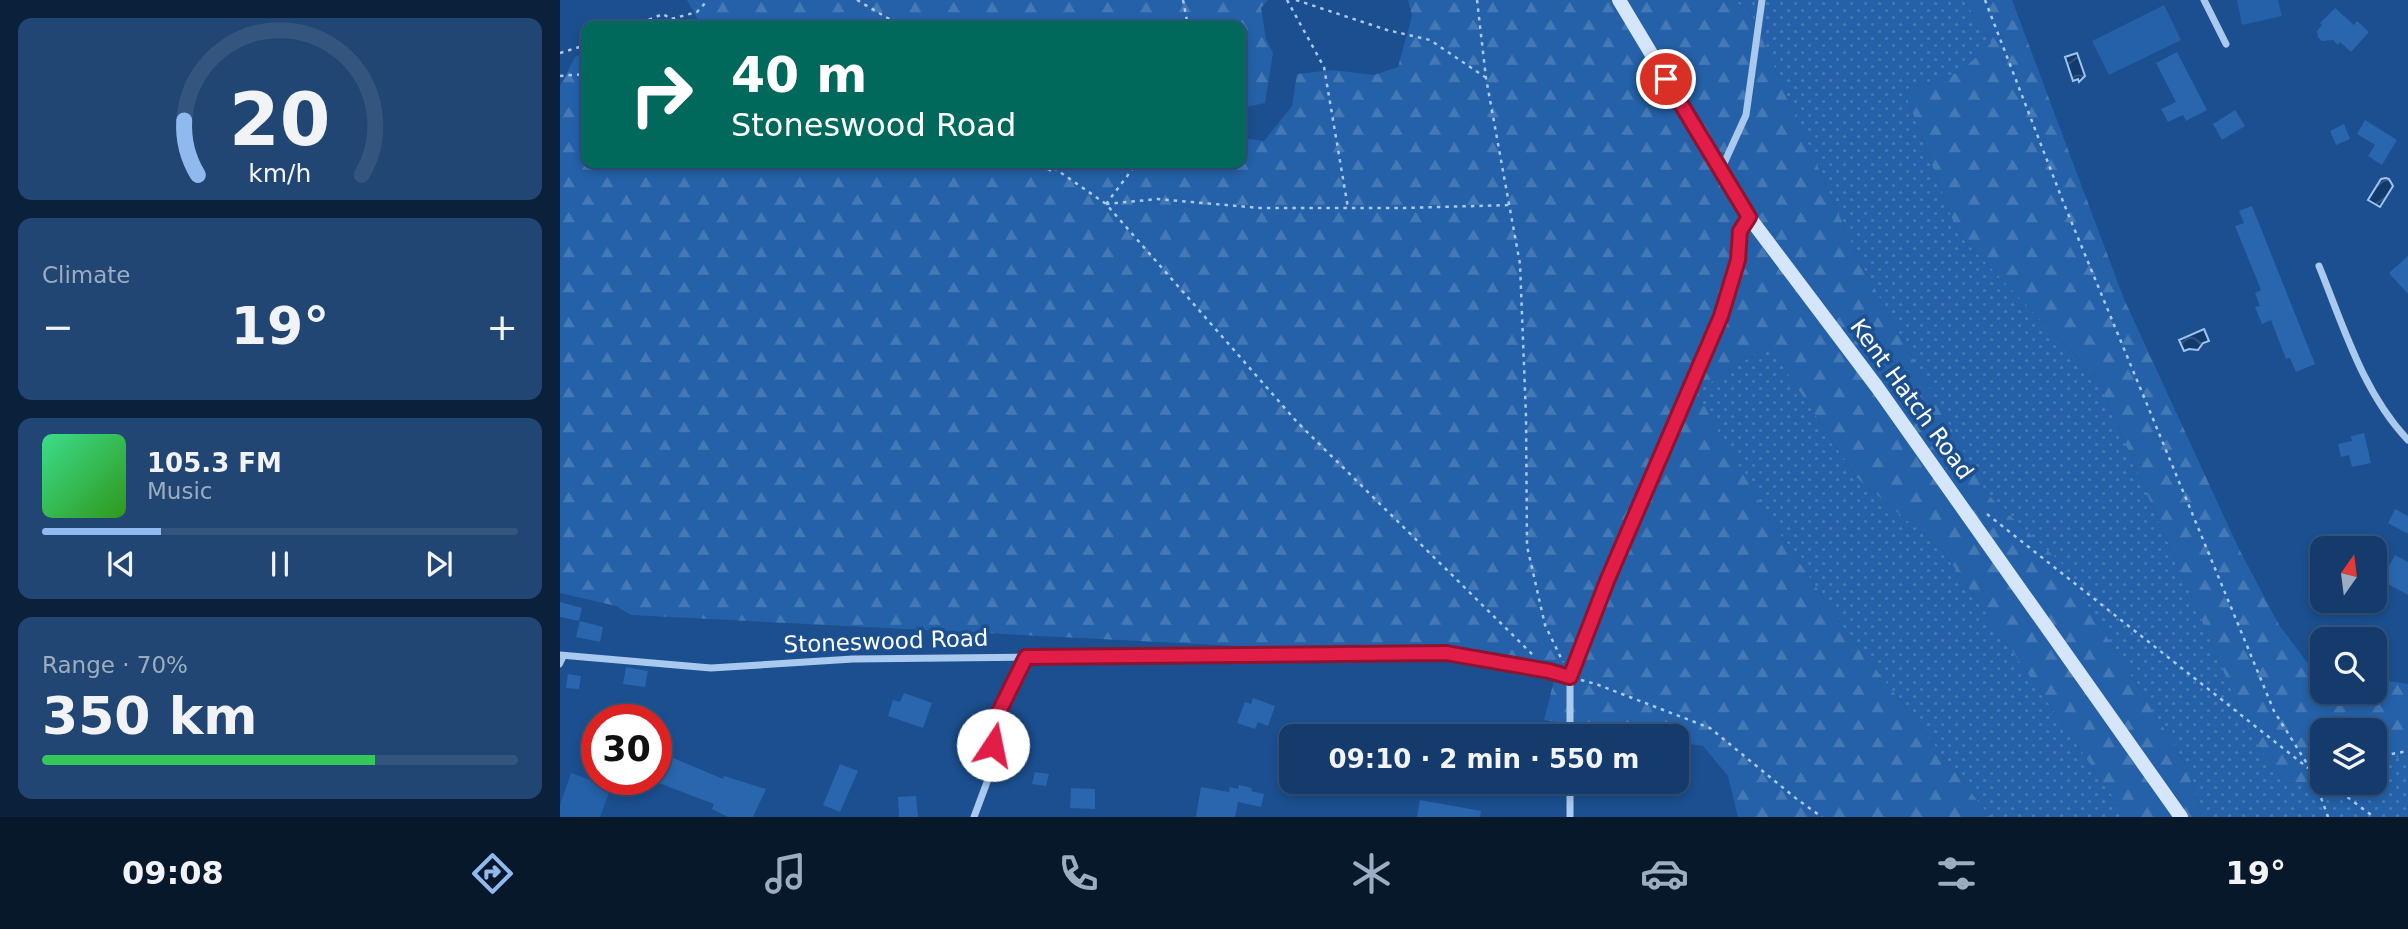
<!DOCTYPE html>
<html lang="en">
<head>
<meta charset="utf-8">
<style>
	:root { --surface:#143b6b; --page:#214673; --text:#f1f3f6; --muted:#9dadc1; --line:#33557e; --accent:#90b9f0 }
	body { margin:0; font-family:"DejaVu Sans",sans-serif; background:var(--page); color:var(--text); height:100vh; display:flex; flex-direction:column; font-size:26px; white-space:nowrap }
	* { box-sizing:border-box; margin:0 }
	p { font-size:23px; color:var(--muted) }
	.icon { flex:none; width:38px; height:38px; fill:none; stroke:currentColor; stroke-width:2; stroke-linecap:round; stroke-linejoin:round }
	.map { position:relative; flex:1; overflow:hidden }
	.details { display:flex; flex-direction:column; gap:18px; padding:18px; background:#0b203b; width:560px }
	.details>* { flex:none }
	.guide { position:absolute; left:21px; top:21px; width:665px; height:147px; border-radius:14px; box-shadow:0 4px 10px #0003,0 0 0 2px var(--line); background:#00695c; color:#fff; overflow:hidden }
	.needle { width:46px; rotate:14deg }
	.controls { position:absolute; left:1750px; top:536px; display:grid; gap:14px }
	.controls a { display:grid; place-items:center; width:77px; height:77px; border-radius:14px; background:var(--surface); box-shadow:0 4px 10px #0003,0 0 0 2px var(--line); font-size:35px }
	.speed { position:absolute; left:21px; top:704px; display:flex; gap:14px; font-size:35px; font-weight:700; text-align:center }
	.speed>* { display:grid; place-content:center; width:91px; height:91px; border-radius:50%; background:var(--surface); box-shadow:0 4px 10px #0003,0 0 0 2px var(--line); line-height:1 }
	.speed .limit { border:10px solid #d22; background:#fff; color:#111 }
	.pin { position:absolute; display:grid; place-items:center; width:60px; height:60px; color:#fff; margin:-30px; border:4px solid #fff; border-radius:50%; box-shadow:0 2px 7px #0007 }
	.me { position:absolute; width:77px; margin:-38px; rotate:11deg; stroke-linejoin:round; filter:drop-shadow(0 0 5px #0008) }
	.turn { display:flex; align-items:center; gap:24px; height:147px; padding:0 35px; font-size:32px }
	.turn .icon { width:91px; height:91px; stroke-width:2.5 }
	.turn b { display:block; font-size:49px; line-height:60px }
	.big { font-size:52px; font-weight:700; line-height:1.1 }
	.details .tile { flex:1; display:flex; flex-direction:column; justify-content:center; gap:10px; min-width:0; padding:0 24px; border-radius:14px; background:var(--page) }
	.details .dial { align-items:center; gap:0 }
	.dial svg { height:182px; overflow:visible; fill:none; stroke:var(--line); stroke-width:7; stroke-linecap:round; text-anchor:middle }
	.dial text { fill:var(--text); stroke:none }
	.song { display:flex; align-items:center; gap:21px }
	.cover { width:84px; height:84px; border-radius:10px; background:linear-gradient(135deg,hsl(150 70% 55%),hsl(110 70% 35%)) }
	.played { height:7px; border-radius:4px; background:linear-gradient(90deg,var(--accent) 25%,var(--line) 25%) }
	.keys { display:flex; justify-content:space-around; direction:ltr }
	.heat { display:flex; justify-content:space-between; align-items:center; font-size:38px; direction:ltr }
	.charge { height:10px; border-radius:5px; background:linear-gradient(90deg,#34c759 70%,var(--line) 0) }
	.trip { position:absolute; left:719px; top:724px; width:410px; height:70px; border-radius:14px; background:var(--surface); box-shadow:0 4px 10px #0003,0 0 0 2px var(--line); font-weight:700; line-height:70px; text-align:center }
	.tabs { display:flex; height:112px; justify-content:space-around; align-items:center; background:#08182b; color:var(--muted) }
	.tabs .icon { width:49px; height:49px }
	.tabs .on { color:var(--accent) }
	.tabs b { font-size:32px; color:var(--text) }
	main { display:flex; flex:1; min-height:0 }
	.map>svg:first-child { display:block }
	.grass { fill:url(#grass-dots) }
	.forest { fill:url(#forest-firs) }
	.pitch { fill:#2461a8 }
	.water { fill:url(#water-waves); stroke:#9cc4f0; stroke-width:2 }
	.building { fill:#2a66ad }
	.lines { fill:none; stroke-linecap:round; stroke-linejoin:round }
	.path { stroke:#a9c9ee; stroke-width:2.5; stroke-dasharray:3.5 5; stroke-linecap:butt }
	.lane { stroke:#a9c9ee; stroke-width:5 }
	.street { stroke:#a9c9ee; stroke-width:7 }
	.secondary { stroke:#d6e6fa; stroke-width:14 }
	.route-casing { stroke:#92132f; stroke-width:18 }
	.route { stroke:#e11d48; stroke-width:12 }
	.labels { text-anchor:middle; stroke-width:7; stroke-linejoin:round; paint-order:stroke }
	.street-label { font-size:23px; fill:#fff; stroke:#1b4f8f }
</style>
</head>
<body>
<main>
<section class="details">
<div class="tile dial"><svg viewBox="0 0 100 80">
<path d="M14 69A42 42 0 1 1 86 69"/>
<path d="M14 69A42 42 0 0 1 8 45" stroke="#90b9f0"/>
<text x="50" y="56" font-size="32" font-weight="700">20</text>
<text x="50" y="72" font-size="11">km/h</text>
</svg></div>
<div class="tile"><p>Climate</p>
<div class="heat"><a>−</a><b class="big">19°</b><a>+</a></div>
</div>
<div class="tile">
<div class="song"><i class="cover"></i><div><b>105.3 FM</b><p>Music</p></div></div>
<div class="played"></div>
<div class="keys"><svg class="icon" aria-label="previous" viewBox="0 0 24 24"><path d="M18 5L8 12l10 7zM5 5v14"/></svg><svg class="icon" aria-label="pause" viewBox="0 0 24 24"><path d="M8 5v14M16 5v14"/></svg><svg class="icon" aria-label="next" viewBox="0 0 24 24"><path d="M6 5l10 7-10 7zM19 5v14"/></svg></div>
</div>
<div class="tile"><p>Range · 70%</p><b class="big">350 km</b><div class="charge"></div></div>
</section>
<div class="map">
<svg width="1848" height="817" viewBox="0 0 1848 817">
	<defs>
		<pattern id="grass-dots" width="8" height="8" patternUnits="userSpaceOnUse" patternTransform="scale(1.75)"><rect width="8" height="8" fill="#2461a8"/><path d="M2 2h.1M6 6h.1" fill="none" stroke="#4579b5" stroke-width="1.8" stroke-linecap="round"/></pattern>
		<pattern id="forest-firs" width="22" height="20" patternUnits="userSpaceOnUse" patternTransform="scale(1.75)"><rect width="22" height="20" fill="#2461a8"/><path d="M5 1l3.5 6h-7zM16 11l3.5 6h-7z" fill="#4579b5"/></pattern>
		<pattern id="water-waves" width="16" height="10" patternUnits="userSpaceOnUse" patternTransform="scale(1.75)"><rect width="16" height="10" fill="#123a6d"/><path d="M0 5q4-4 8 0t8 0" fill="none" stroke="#365883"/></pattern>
	</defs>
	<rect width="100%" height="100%" fill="#1b4f8f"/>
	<!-- grass -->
	<path class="grass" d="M 1170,0 L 1404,0 L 1431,43 L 1400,72 L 1344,90 L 1398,234 L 1537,378 L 1691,735 L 1725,783 L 1762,781 L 1815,782 L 1815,766 L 1848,753 L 1848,817 L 1643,817 L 1624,761 L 1501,563 L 1426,493 L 1297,256 L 1189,9 Z
		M 1209,345 L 1297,478 L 1383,551 L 1567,817 L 1430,817 L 1287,632 L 1209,518 L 1135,392 Z"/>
	<!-- forest -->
	<path class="forest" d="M 127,0 L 708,0 L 701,8 L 706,39 L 713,53 L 705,103 L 686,107 L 681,92 L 681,26 L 93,26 L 101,23 L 138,20 Z
		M 848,0 L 1170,0 L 1189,9 L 1297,256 L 1426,493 L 1501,563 L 1624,761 L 1643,817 L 1567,817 L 1383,551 L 1297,478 L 1209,345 L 1136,392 L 1209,518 L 1287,632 L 1430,817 L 1178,817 L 1168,776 L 1143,746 L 1117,742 L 1116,737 L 1085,737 L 984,720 L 998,665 L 872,647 L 718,648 L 71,615 L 56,606 L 0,593 L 0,86 L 15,57 L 26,53 L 26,163 L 681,163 L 681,138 L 704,141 L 732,106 L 737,74 L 772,70 L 814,75 L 838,67 L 852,16 Z
		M 1404,0 L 1452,0 L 1564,299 L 1678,547 L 1719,625 L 1752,669 L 1762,671 L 1762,691 L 1815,691 L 1815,679 L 1848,684 L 1848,753 L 1815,766 L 1815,730 L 1762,730 L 1762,781 L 1725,783 L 1691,735 L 1537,378 L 1398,234 L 1344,90 L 1400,72 L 1431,43 Z"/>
	<!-- pitch -->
	<path class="pitch" d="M 1677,0 L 1718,0 L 1722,16 L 1682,25 Z
		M 1604,5 L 1621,40 L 1549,75 L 1532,41 Z
		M 11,773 L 51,787 L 40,817 L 0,817 L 0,805 Z
		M 1030,782 L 1108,782 L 1108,796 L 1030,793 Z"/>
	<!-- water -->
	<path class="water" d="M 1517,53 L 1525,76 L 1519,82 L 1518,79 L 1513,81 L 1505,57 Z
		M 1826,178 L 1829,179 L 1833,186 L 1820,207 L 1808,200 L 1821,179 Z
		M 1644,329 L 1649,341 L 1643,343 L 1638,350 L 1629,349 L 1624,351 L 1619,340 Z"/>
	<!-- building -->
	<path class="building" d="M 1775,8 L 1794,25 L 1797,21 L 1809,32 L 1791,52 L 1780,42 L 1778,45 L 1773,40 L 1762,41 L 1758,37 L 1757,31 L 1762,25 L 1760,23 Z
		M 1617,52 L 1647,110 L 1626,121 L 1623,115 L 1608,122 L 1601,109 L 1616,102 L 1596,63 Z
		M 1675,110 L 1685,126 L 1662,140 L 1653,124 Z
		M 1805,120 L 1837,140 L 1822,165 L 1808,156 L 1815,145 L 1797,134 Z
		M 1784,124 L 1790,139 L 1776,145 L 1770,131 Z
		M 1692,206 L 1755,364 L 1736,372 L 1730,358 L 1726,359 L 1711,320 L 1702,324 L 1695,307 L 1700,306 L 1695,293 L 1701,290 L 1675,226 L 1684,223 L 1679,211 Z
		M 1848,256 L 1848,294 L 1829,273 Z
		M 1804,433 L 1811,463 L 1792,467 L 1789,455 L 1781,457 L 1778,444 L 1792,441 L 1791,436 Z
		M 1835,509 L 1848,516 L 1848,534 L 1828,523 Z
		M 1835,555 L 1848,562 L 1848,595 L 1821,580 Z
		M 0,602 L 22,608 L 19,621 L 0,617 Z
		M 20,621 L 43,627 L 40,642 L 16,637 Z
		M 66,667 L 88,671 L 85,687 L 63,684 Z
		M 8,674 L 21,676 L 19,689 L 6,688 Z
		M 344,693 L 372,703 L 363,728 L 328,716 L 333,700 L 340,702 Z
		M 693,698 L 715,706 L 708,726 L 698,722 L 695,729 L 677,723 L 685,702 L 691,704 Z
		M 106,755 L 163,779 L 164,776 L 206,789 L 193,817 L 168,817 L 152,809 L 154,804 L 96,782 Z
		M 280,764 L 298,771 L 280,812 L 263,805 Z
		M 475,772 L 489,774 L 486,786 L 472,784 Z
		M 679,785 L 692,788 L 691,791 L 704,794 L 701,807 L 678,802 L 675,817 L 636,817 L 641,787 L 669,792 L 670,787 L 678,789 Z
		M 511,788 L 535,789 L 535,809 L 510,808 Z
		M 356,796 L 358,817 L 339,817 L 338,797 Z
		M 860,800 L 921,811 L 920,817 L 857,817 Z"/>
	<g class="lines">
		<!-- path -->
		<path class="path" d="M 297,0 L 341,26
			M 623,0 L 628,26
			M 727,0 L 764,67 L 788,208
			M 736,0 L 827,30 L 870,40 L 925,77
			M 917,0 L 926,78 L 960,264 L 966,416 L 967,546 L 985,625 L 1003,662
			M 1425,0 L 1504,204 L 1714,711 L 1751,770 L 1768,817
			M 73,26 L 103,14 L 111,19 L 137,12 L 148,0
			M 0,53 L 26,45
			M 0,76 L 26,74
			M 472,163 L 495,172
			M 487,163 L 546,204 L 737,422 L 974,656
			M 546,204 L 598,199 L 700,208 L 844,208 L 951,205
			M 546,204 L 577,163
			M 1427,514 L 1748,768
			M 1021,680 L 1036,684 L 1150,728 L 1238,800 L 1262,817
			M 1815,757 L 1848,751
			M 1751,770 L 1762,768
			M 1754,772 L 1762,778
			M 1767,782 L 1814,817"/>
		<!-- lane -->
		<path class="lane" d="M 0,665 L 5,655"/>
		<!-- street -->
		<path class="street" d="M 1644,0 L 1666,44
			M 1161,170 L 1186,115 L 1202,0
			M 1759,266 C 1783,325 1803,393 1848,440
			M 0,655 L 151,668 L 293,659 L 886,653 L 989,671 L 1010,677
			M 1010,737 L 1010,677 L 1047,581 L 1161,316 L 1178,260 L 1180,231 L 1189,218
			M 414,817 L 433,766 L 433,724 L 466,657
			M 1010,817 L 1010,782"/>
		<!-- secondary -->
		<path class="secondary" d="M 1059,0 L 1189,217 L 1317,387 L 1621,817"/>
	</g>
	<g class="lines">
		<!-- route casing -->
		<g class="route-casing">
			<path id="route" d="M 433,745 L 433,724 L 466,657 L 886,653 L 989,671 L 1010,677 L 1047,581 L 1161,316 L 1178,260 L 1180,231 L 1189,217 L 1106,79"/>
		</g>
		<!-- route -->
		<use href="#route" class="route"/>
	</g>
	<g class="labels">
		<!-- street labels -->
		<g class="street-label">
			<text transform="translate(1352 399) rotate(54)" y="8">Kent Hatch Road</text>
			<text transform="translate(326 641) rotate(-2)" y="8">Stoneswood Road</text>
		</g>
	</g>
</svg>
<div class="controls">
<a><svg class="needle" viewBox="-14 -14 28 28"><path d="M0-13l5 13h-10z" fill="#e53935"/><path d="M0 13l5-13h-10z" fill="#9dadc1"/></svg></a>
<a><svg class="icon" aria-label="search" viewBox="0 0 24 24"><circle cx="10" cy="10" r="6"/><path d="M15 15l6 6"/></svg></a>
<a><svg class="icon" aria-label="layers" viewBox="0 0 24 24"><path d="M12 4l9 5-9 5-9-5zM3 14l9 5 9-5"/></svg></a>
</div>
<div class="speed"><div class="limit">30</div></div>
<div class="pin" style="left:1106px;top:79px;background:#d93025"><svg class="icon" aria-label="arrive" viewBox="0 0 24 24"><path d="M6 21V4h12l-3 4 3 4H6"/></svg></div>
<svg class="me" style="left:433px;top:745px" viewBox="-20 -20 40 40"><circle r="19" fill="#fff"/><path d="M0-13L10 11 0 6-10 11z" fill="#e11d48"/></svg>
<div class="trip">09:10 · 2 min · 550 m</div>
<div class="guide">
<div class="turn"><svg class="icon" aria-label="right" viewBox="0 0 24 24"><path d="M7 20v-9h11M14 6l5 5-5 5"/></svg><div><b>40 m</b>Stoneswood Road</div></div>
</div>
</div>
</main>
<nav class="tabs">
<b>09:08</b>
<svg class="icon on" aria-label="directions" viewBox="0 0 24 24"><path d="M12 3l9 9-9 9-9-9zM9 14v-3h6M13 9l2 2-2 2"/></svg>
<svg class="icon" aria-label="music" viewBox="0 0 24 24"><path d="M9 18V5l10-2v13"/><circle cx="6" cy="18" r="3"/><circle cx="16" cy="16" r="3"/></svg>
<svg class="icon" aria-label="phone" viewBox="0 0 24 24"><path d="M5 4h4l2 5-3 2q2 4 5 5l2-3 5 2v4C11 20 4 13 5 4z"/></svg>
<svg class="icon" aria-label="climate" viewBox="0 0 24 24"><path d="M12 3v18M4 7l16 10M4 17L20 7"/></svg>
<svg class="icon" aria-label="car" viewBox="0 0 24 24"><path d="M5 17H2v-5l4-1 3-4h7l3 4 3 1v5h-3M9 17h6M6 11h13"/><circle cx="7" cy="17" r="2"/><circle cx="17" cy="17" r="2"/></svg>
<svg class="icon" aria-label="filters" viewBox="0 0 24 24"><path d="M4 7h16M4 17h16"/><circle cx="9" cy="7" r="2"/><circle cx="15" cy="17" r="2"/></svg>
<b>19°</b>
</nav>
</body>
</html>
